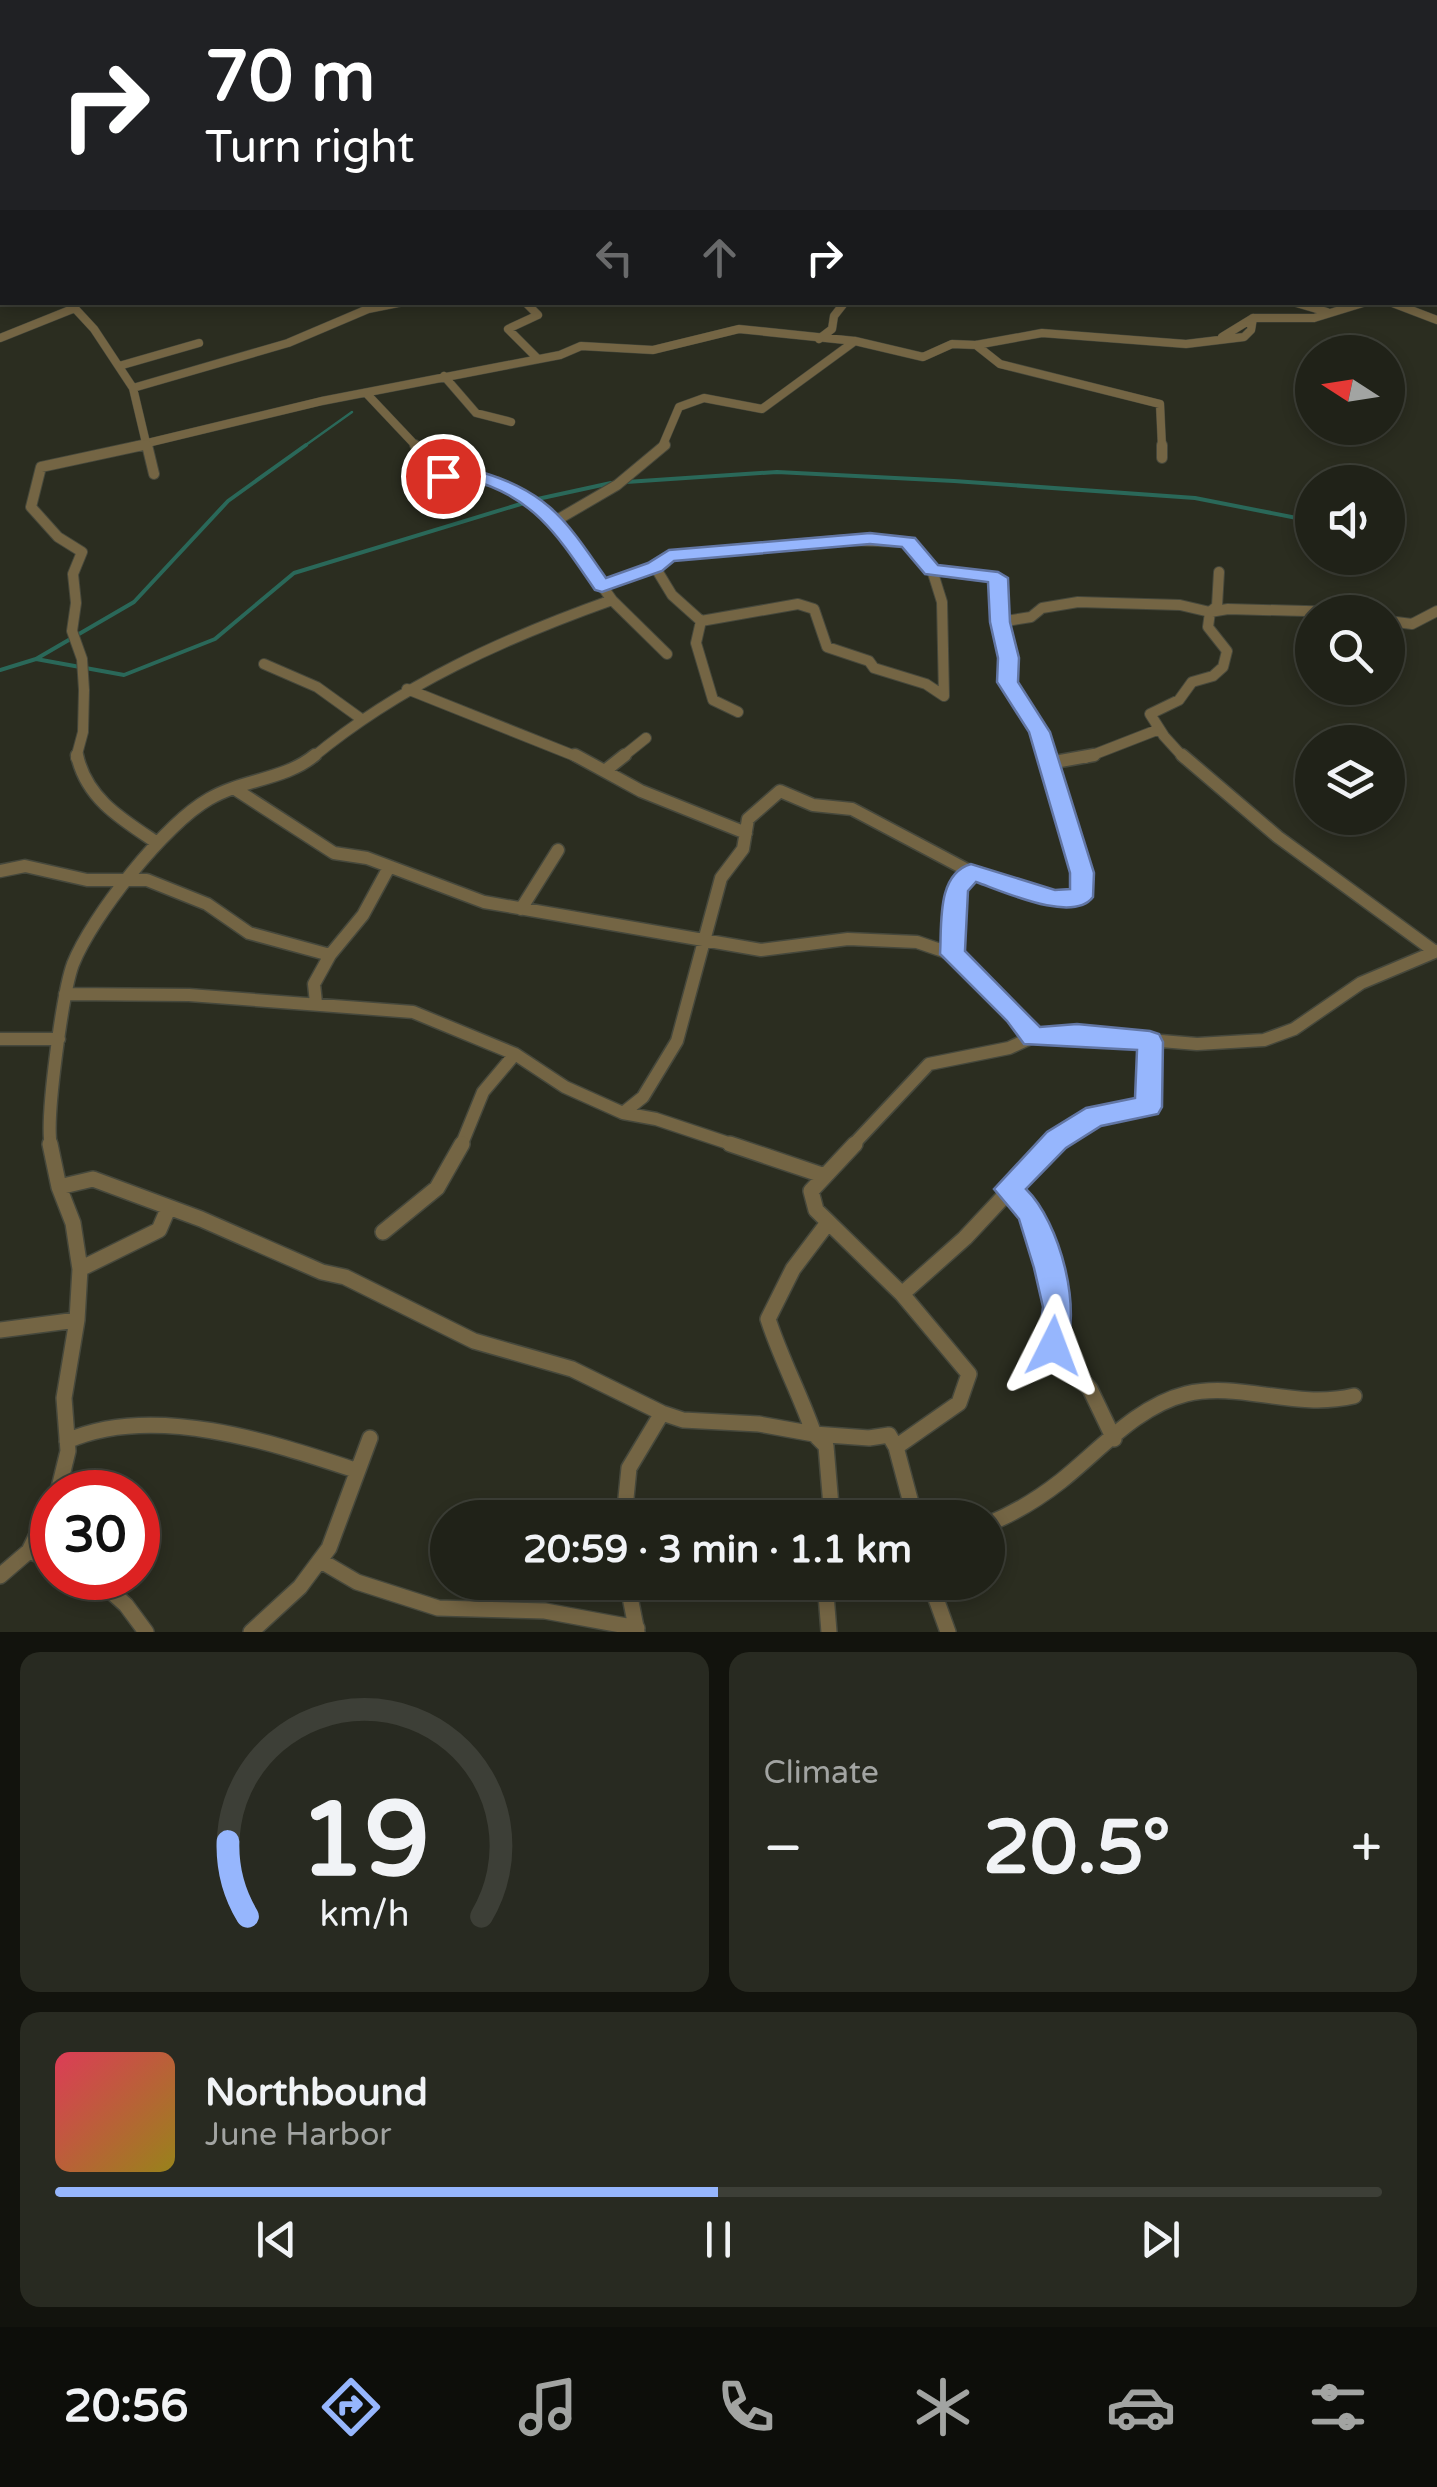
<!DOCTYPE html>
<html lang="en">
<head>
<meta charset="utf-8">
<style>
	:root { --surface:#202218; --page:#282a21; --text:#f1f3f6; --muted:#a2a4a2; --line:#3d3f37; --accent:#96b6fd }
	body { margin:0; font-family:"Varela Round",sans-serif; background:var(--page); color:var(--text); height:100vh; display:flex; flex-direction:column; font-size:38px; white-space:nowrap }
	* { box-sizing:border-box; margin:0 }
	p { font-size:32px; color:var(--muted) }
	.icon { flex:none; width:55px; height:55px; fill:none; stroke:currentColor; stroke-width:2; stroke-linecap:round; stroke-linejoin:round }
	.map { position:relative; height:1632px; overflow:hidden }
	.sheet { display:flex; flex-direction:column; gap:20px; padding:20px; background:#12130d; flex:1 }
	.sheet>* { flex:none }
	.top-card { position:absolute; left:0px; top:0px; width:1438px; height:305px; box-shadow:0 5px 15px #0003,0 0 0 2px var(--line); background:#202124; color:#fff; overflow:hidden }
	.needle { width:65px; rotate:282deg }
	.tools { position:absolute; left:1295px; top:335px; display:grid; gap:20px }
	.tools a { display:grid; place-items:center; width:110px; height:110px; border-radius:50%; background:var(--surface); box-shadow:0 5px 15px #0003,0 0 0 2px var(--line); font-size:50px }
	.speed { position:absolute; left:30px; top:1470px; display:flex; gap:20px; font-size:50px; font-weight:700; text-align:center }
	.speed>* { display:grid; place-content:center; width:130px; height:130px; border-radius:50%; background:var(--surface); box-shadow:0 5px 15px #0003,0 0 0 2px var(--line); line-height:1 }
	.speed .limit { border:15px solid #d22; background:#fff; color:#111 }
	.pin { position:absolute; display:grid; place-items:center; width:85px; height:85px; color:#fff; margin:-42px; border:5px solid #fff; border-radius:50%; box-shadow:0 2px 10px #0007 }
	.me { position:absolute; width:110px; margin:-55px; rotate:3deg; stroke-linejoin:round; filter:drop-shadow(0 0 8px #0008) }
	.turn { display:flex; align-items:center; gap:35px; height:210px; padding:0 40px; font-size:45px }
	.turn .icon { width:130px; height:130px; stroke-width:2.5 }
	.turn b { display:block; font-size:70px; line-height:85px }
	.lanes { display:flex; align-items:center; height:95px; padding:0 40px; background:#0003; justify-content:center; gap:50px; direction:ltr }
	.lanes .off { opacity:.35 }
	.big { font-size:75px; font-weight:800; line-height:1.1 }
	.sheet .card { flex:1; display:flex; flex-direction:column; justify-content:center; gap:15px; min-width:0; padding:0 35px; border-radius:20px; background:var(--page) }
	.sheet .dial { align-items:center; gap:0 }
	.dial svg { height:260px; overflow:visible; fill:none; stroke:var(--line); stroke-width:7; stroke-linecap:round; text-anchor:middle }
	.dial text { fill:var(--text); stroke:none }
	.song { display:flex; align-items:center; gap:30px }
	.cover { width:120px; height:120px; border-radius:15px; background:linear-gradient(135deg,hsl(350 70% 55%),hsl(50 70% 35%)) }
	.played { height:10px; border-radius:5px; background:linear-gradient(90deg,var(--accent) 50%,var(--line) 50%) }
	.keys { display:flex; justify-content:space-around; direction:ltr }
	.heat { display:flex; justify-content:space-between; align-items:center; font-size:55px; direction:ltr }
	.sheet .tiles { flex:1; display:grid; gap:20px; grid-template-columns:1fr 1fr }
	.card:last-child { grid-column:span 2 }
	.trip { position:absolute; left:430px; top:1500px; width:575px; height:100px; border-radius:50px; background:var(--surface); box-shadow:0 5px 15px #0003,0 0 0 2px var(--line); font-weight:800; line-height:100px; text-align:center }
	.tabs { display:flex; height:160px; justify-content:space-around; align-items:center; background:#0d0e0a; color:var(--muted) }
	.tabs .icon { width:70px; height:70px }
	.tabs .selected { color:var(--accent) }
	.tabs b { font-size:45px; color:var(--text) }
	.map>svg:first-child { display:block }
	.lines { fill:none; stroke-linecap:round; stroke-linejoin:round }
	.stream-far1 { stroke:#2a6859; stroke-width:2.5 }
	.stream { stroke:#2a6859; stroke-width:4 }
	.minor-far4-casing { stroke:#46483c; stroke-width:8 }
	.minor-far3-casing { stroke:#46483c; stroke-width:9 }
	.minor-far2-casing { stroke:#46483c; stroke-width:12 }
	.minor-far1-casing { stroke:#46483c; stroke-width:15 }
	.minor-casing { stroke:#46483c; stroke-width:18 }
	.minor-far4 { stroke:#746544; stroke-width:6 }
	.minor-far3 { stroke:#746544; stroke-width:8 }
	.minor-far2 { stroke:#746544; stroke-width:10 }
	.minor-far1 { stroke:#746544; stroke-width:12 }
	.minor { stroke:#746544; stroke-width:15 }
	.route { fill:#96b6fd; stroke:#6276a4; stroke-width:2.5 }
</style>
</head>
<body>
<div class="map">
<svg width="1437" height="1632" viewBox="0 0 1437 1632">
	<rect width="100%" height="100%" fill="#2b2d20"/>
	<g class="lines">
		<!-- stream-far1 -->
		<path class="stream-far1" d="M 303,447 L 352,412"/>
		<!-- stream -->
		<path class="stream" d="M 626,482 L 777,472 L 954,481 L 1195,498 L 1312,521
			M 533,500 L 611,483
			M 1388,535 L 1402,538
			M 36,659 L 124,675 L 215,639 L 294,573 L 524,503
			M 0,670 L 36,659 L 134,602 L 228,501 L 306,445"/>
		<!-- minor-far4 casing -->
		<g class="minor-far4-casing">
			<path id="minor-far4" d="M 110,0 L 140,2
				M 180,0 L 186,2
				M 449,0 L 457,2
				M 912,0 L 918,2
				M 1051,1 L 1061,0
				M 48,2 L 53,0
				M 79,2 L 104,0
				M 266,2 L 284,0
				M 819,2 L 833,0
				M 1025,2 L 1042,0
				M 1435,58 L 1437,63"/>
		</g>
		<!-- minor-far3 casing -->
		<g class="minor-far3-casing">
			<path id="minor-far3" d="M 69,302 L 94,329 L 133,388 L 147,447
				M 525,302 L 538,315 L 508,329 L 537,358
				M 1293,302 L 1327,312
				M 1390,302 L 1437,320
				M 1222,337 L 1253,318
				M 0,338 L 75,308
				M 819,339 L 832,329 L 834,316 L 845,302
				M 976,345 L 1000,364 L 1160,404 L 1162,447
				M 119,366 L 199,343
				M 444,376 L 476,413 L 511,422
				M 133,388 L 288,343 L 368,309 L 403,302
				M 366,393 L 417,447
				M 131,447 L 322,401 L 560,355 L 581,346 L 653,350 L 739,329 L 855,341 L 923,357 L 952,344 L 976,345 L 1042,333 L 1186,344 L 1244,337 L 1251,330 L 1253,318 L 1314,318 L 1366,302
				M 662,447 L 679,407 L 704,398 L 762,409 L 855,341"/>
		</g>
		<!-- minor-far2 casing -->
		<g class="minor-far2-casing">
			<path id="minor-far2" d="M 147,445 L 154,474
				M 415,445 L 443,475 L 497,482 L 538,506 L 571,542 L 602,586
				M 1162,445 L 1162,458
				M 557,520 L 617,485 L 665,445
				M 655,567 L 672,595 L 701,621
				M 612,600 L 667,654
				M 1388,621 L 1412,624 L 1437,611
				M 1000,622 L 1031,617 L 1042,608 L 1078,602 L 1180,605 L 1210,612 L 1217,606 L 1219,572
				M 264,664 L 317,687 L 360,718
				M 407,689 L 580,758
				M 738,712 L 713,700 L 696,643 L 701,621 L 798,604 L 814,609 L 827,647 L 869,661 L 874,668 L 926,684 L 944,696 L 942,602 L 932,570
				M 76,758 L 83,732 L 84,690 L 82,659 L 72,631 L 76,603 L 73,574 L 82,552 L 58,537 L 31,507 L 41,467 L 143,445
				M 312,758 C 400,685 505,638 612,600 L 602,586 L 655,567 L 669,556 L 846,540 L 908,542 L 932,570 L 998,578 L 1000,622 L 1009,658 L 1007,682 L 1039,732 L 1047,758
				M 621,758 L 646,738
				M 1085,758 L 1157,730
				M 1184,758 L 1164,736 L 1150,714 L 1179,700 L 1192,682 L 1213,676 L 1223,667 L 1227,651 L 1208,627 L 1210,612 L 1228,609 L 1341,612"/>
		</g>
		<!-- minor-far1 casing -->
		<g class="minor-far1-casing">
			<path id="minor-far1" d="M 77,755 C 86,798 121,819 156,842
				M 575,755 L 641,791 L 746,833
				M 1046,755 L 1049,763
				M 1182,755 L 1278,837 L 1434,951
				M 606,770 L 625,755
				M 235,789 L 334,853 L 367,858 L 484,902 L 761,950 L 848,939 L 917,942 L 952,954 L 1016,1015 L 1033,1037
				M 0,871 L 25,866 L 87,880 L 147,880 L 207,904 L 249,933 L 330,955 L 314,984 L 316,1003
				M 521,909 L 558,850
				M 952,954 L 956,890 L 971,872 L 1054,899 L 1081,897 L 1082,873 L 1049,763 L 1094,755
				M 330,955 L 363,915 L 388,869
				M 65,994 L 189,995 L 413,1012 L 515,1054 L 565,1087 L 623,1113 L 656,1119 L 737,1146
				M 0,1039 L 59,1039
				M 623,1113 L 643,1097 L 677,1041 L 721,878 L 743,849 L 748,819 L 780,791 L 813,805 L 852,809 L 971,872
				M 51,1146 C 45,1119 63,991 73,964 C 92,916 165,824 209,799 C 243,779 285,780 315,755
				M 461,1146 L 483,1092 L 515,1054
				M 852,1146 L 929,1064 L 1009,1048 L 1033,1037 L 1077,1034 L 1197,1044 L 1264,1040 L 1294,1029 L 1361,983 L 1437,951
				M 1051,1146 L 1095,1116 L 1148,1107 L 1150,1041"/>
		</g>
		<!-- minor casing -->
		<g class="minor-casing">
			<path id="minor" d="M 50,1144 L 59,1187 L 73,1223 L 80,1269 L 77,1320 L 64,1398 L 68,1451 L 58,1492
				M 730,1144 L 825,1176
				M 855,1144 L 811,1191 L 816,1210 L 902,1294 L 969,1374 L 959,1403 L 896,1447 L 915,1518
				M 59,1187 L 93,1179 L 201,1219 L 322,1272 L 345,1277 L 474,1341 L 572,1369 L 662,1413 L 683,1420 L 759,1424 L 814,1434 L 826,1446 L 832,1518
				M 1008,1189 L 1032,1213 L 1048,1267 L 1058,1307 L 1053,1347 L 1090,1389 L 1114,1439
				M 827,1224 L 793,1269 L 768,1319 C 781,1359 800,1394 814,1434 L 869,1438 L 889,1435 L 896,1447
				M 383,1232 L 437,1188 L 462,1144
				M 80,1269 L 159,1230 L 168,1209
				M 902,1294 L 965,1238 L 1053,1144
				M 0,1330 L 77,1320
				M 67,1441 C 153,1403 271,1442 355,1470
				M 624,1518 L 629,1468 L 662,1413
				M 988,1524 C 1015,1513 1038,1499 1061,1481 C 1099,1451 1137,1406 1186,1394 C 1240,1381 1294,1410 1354,1396
				M 29,1551 L 52,1560
				M 321,1561 L 357,1582 L 438,1608 L 545,1611 L 637,1628
				M 0,1576 L 29,1551 L 52,1504
				M 96,1578 L 126,1605 L 146,1632
				M 627,1582 L 637,1632
				M 825,1582 L 829,1632
				M 930,1582 L 948,1632
				M 251,1632 L 300,1587 L 329,1548 L 370,1438"/>
		</g>
		<!-- minor-far4 -->
		<use href="#minor-far4" class="minor-far4"/>
		<!-- minor-far3 -->
		<use href="#minor-far3" class="minor-far3"/>
		<!-- minor-far2 -->
		<use href="#minor-far2" class="minor-far2"/>
		<!-- minor-far1 -->
		<use href="#minor-far1" class="minor-far1"/>
		<!-- minor -->
		<use href="#minor" class="minor"/>
	</g>
	<!-- route -->
	<path class="route" d="M 471,469 C 547,490 564,517 606,578 L 648,563 L 669,550 L 870,533 L 915,538 L 938,565 L 998,572 L 1008,578 L 1010,622 L 1019,658 L 1018,682 L 1050,732 L 1094,873 L 1093,897 C 1073,924 1002,891 976,882 L 968,891 L 965,951 L 1040,1027 L 1077,1024 L 1150,1031 L 1159,1034 L 1163,1042 L 1162,1107 L 1158,1114 L 1101,1126 L 1066,1148 L 1026,1189 C 1060,1222 1084,1312 1063,1356 L 1053,1360 L 1042,1356 L 1038,1346 L 1043,1307 L 1034,1268 L 1019,1219 L 994,1189 L 1047,1132 L 1086,1108 L 1135,1098 L 1137,1050 L 1024,1044 L 1007,1021 L 940,954 C 942,925 936,874 971,864 L 1055,890 L 1070,889 L 1070,873 L 1029,732 L 997,682 L 998,658 L 990,622 L 988,582 L 925,574 L 902,547 L 870,544 L 674,561 L 662,571 L 602,592 L 595,590 C 560,539 535,497 471,480 C 457,477 445,484 434,476 L 443,470 Z"/>
</svg>
<div class="tools">
<a><svg class="needle" viewBox="-14 -14 28 28"><path d="M0-13l5 13h-10z" fill="#e53935"/><path d="M0 13l5-13h-10z" fill="#a2a4a2"/></svg></a>
<a><svg class="icon" aria-label="sound" viewBox="0 0 24 24"><path d="M4 9h4l5-4v14l-5-4H4zM17 9q2 3 0 6"/></svg></a>
<a><svg class="icon" aria-label="search" viewBox="0 0 24 24"><circle cx="10" cy="10" r="6"/><path d="M15 15l6 6"/></svg></a>
<a><svg class="icon" aria-label="layers" viewBox="0 0 24 24"><path d="M12 4l9 5-9 5-9-5zM3 14l9 5 9-5"/></svg></a>
</div>
<div class="speed"><div class="limit">30</div></div>
<div class="pin" style="left:443px;top:476px;background:#d93025"><svg class="icon" aria-label="arrive" viewBox="0 0 24 24"><path d="M6 21V4h12l-3 4 3 4H6"/></svg></div>
<svg class="me" style="left:1053px;top:1346px" viewBox="-20 -20 40 40"><path d="M0-17L14 15 0 8-14 15z" fill="#96b6fd" stroke="#fff" stroke-width="4"/></svg>
<div class="trip">20:59 · 3 min · 1.1 km</div>
<div class="top-card">
<div class="turn"><svg class="icon" aria-label="right" viewBox="0 0 24 24"><path d="M7 20v-9h11M14 6l5 5-5 5"/></svg><div><b>70 m</b>Turn right</div></div>
<div class="lanes"><svg class="icon off" aria-label="left" viewBox="0 0 24 24"><path d="M17 20v-9H6M10 6l-5 5 5 5"/></svg><svg class="icon off" aria-label="ahead" viewBox="0 0 24 24"><path d="M12 20V5M6 11l6-6 6 6"/></svg><svg class="icon" aria-label="right" viewBox="0 0 24 24"><path d="M7 20v-9h11M14 6l5 5-5 5"/></svg></div>
</div>
</div>
<section class="sheet">
<div class="tiles">
<div class="card dial"><svg viewBox="0 0 100 80">
<path d="M14 69A42 42 0 1 1 86 69"/>
<path d="M14 69A42 42 0 0 1 8 46" stroke="#96b6fd"/>
<text x="50" y="56" font-size="32" font-weight="700">19</text>
<text x="50" y="72" font-size="11">km/h</text>
</svg></div>
<div class="card"><p>Climate</p>
<div class="heat"><a>−</a><b class="big">20.5°</b><a>+</a></div>
</div>
<div class="card">
<div class="song"><i class="cover"></i><div><b>Northbound</b><p>June Harbor</p></div></div>
<div class="played"></div>
<div class="keys"><svg class="icon" aria-label="previous" viewBox="0 0 24 24"><path d="M18 5L8 12l10 7zM5 5v14"/></svg><svg class="icon" aria-label="pause" viewBox="0 0 24 24"><path d="M8 5v14M16 5v14"/></svg><svg class="icon" aria-label="next" viewBox="0 0 24 24"><path d="M6 5l10 7-10 7zM19 5v14"/></svg></div>
</div>
</div>
</section>
<nav class="tabs">
<b>20:56</b>
<svg class="icon selected" aria-label="directions" viewBox="0 0 24 24"><path d="M12 3l9 9-9 9-9-9zM9 14v-3h6M13 9l2 2-2 2"/></svg>
<svg class="icon" aria-label="music" viewBox="0 0 24 24"><path d="M9 18V5l10-2v13"/><circle cx="6" cy="18" r="3"/><circle cx="16" cy="16" r="3"/></svg>
<svg class="icon" aria-label="phone" viewBox="0 0 24 24"><path d="M5 4h4l2 5-3 2q2 4 5 5l2-3 5 2v4C11 20 4 13 5 4z"/></svg>
<svg class="icon" aria-label="climate" viewBox="0 0 24 24"><path d="M12 3v18M4 7l16 10M4 17L20 7"/></svg>
<svg class="icon" aria-label="car" viewBox="0 0 24 24"><path d="M5 17H2v-5l4-1 3-4h7l3 4 3 1v5h-3M9 17h6M6 11h13"/><circle cx="7" cy="17" r="2"/><circle cx="17" cy="17" r="2"/></svg>
<svg class="icon" aria-label="filters" viewBox="0 0 24 24"><path d="M4 7h16M4 17h16"/><circle cx="9" cy="7" r="2"/><circle cx="15" cy="17" r="2"/></svg>
</nav>
</body>
</html>
